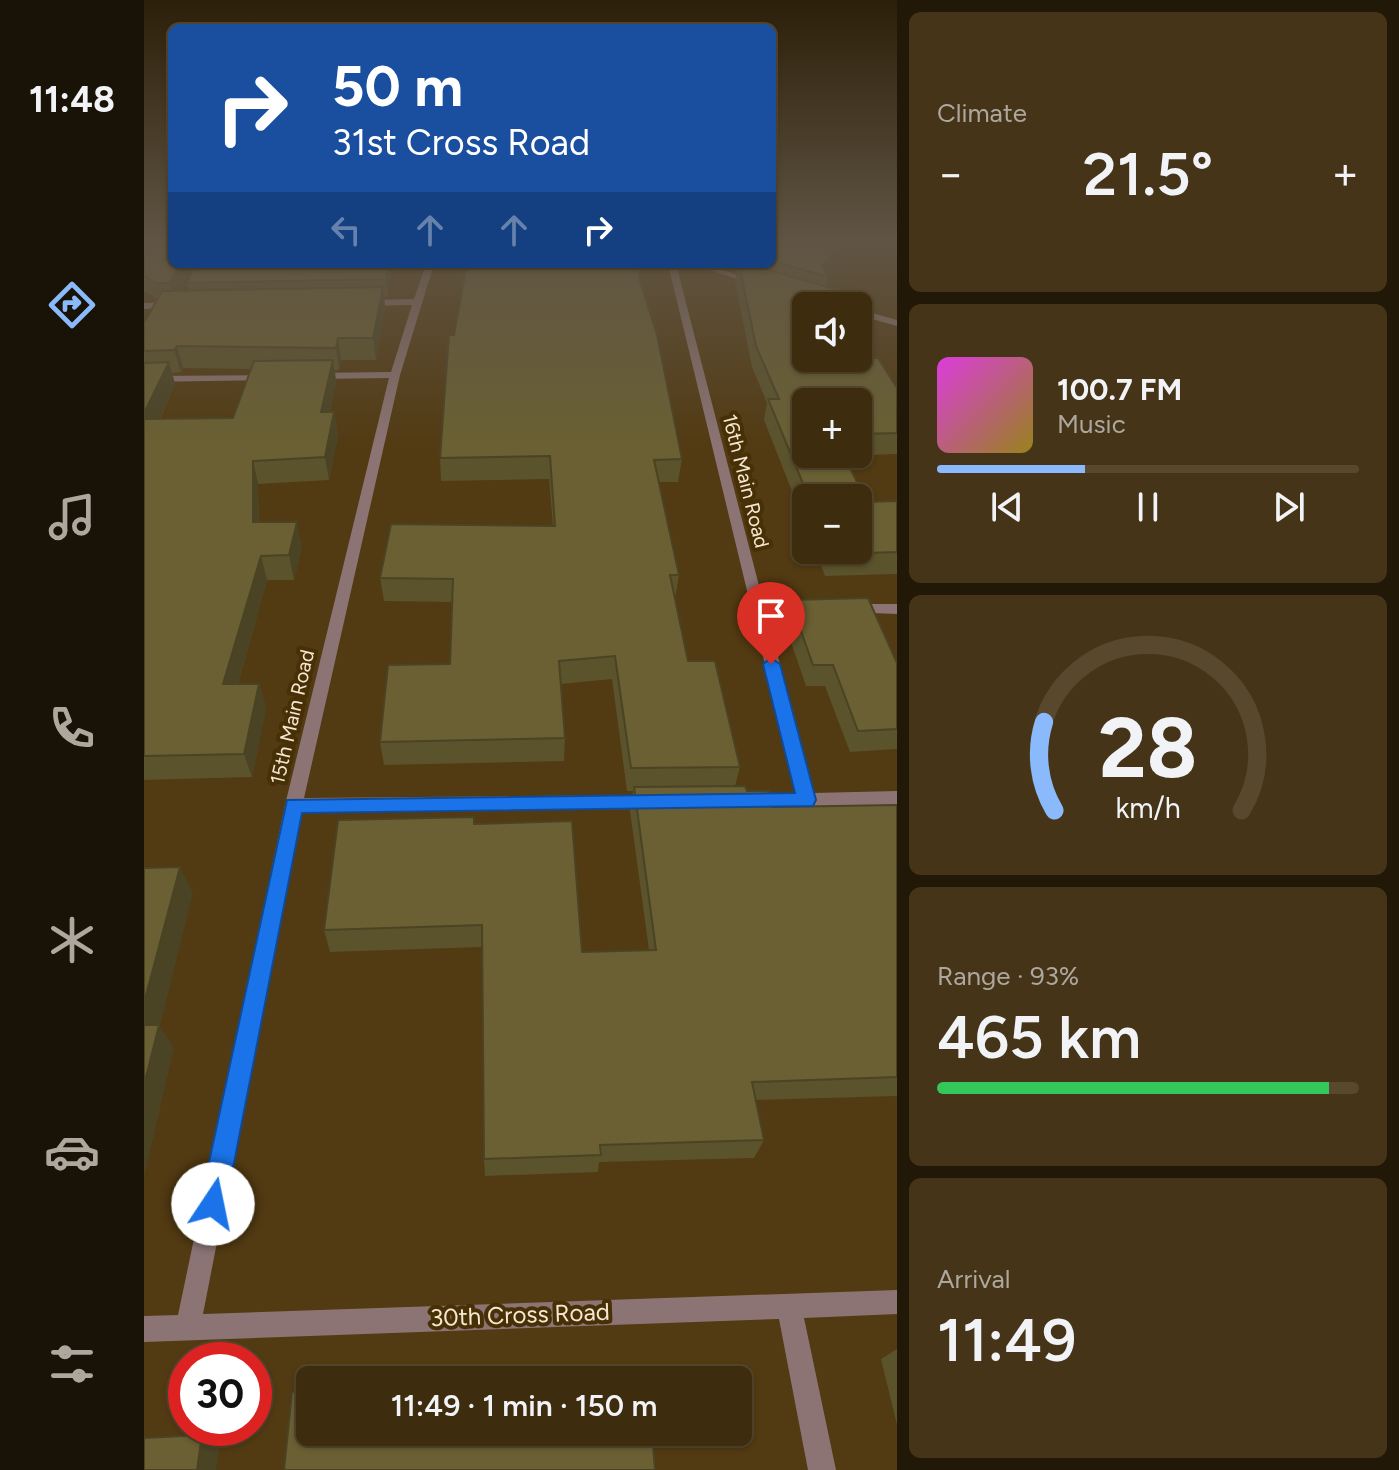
<!DOCTYPE html>
<html lang="en">
<head>
<meta charset="utf-8">
<style>
	:root { --surface:#3e2c0e; --page:#453417; --text:#f1f3f6; --muted:#ada79e; --line:#57482e; --accent:#8abafc }
	body { margin:0; font-family:Figtree,sans-serif; background:var(--page); color:var(--text); height:100vh; display:flex; flex-direction:column; font-size:30px; white-space:nowrap }
	* { box-sizing:border-box; margin:0 }
	p { font-size:26px; color:var(--muted) }
	.icon { flex:none; width:44px; height:44px; fill:none; stroke:currentColor; stroke-width:2; stroke-linecap:round; stroke-linejoin:round }
	.map { position:relative; flex:1; overflow:hidden }
	.drawer { display:flex; flex-direction:column; gap:12px; padding:12px; background:#221808; width:502px }
	.drawer>* { flex:none }
	.guide { position:absolute; left:24px; top:24px; width:608px; height:244px; border-radius:12px; box-shadow:0 2px 6px #0004,0 0 0 2px var(--line); background:#1a4fa0; color:#fff; overflow:hidden }
	.fabs { position:absolute; left:648px; top:292px; display:grid; gap:16px }
	.fabs a { display:grid; place-items:center; width:80px; height:80px; border-radius:12px; background:var(--surface); box-shadow:0 2px 6px #0004,0 0 0 2px var(--line); font-size:40px }
	.speed { position:absolute; left:24px; top:1342px; display:flex; gap:16px; font-size:40px; font-weight:700; text-align:center }
	.speed>* { display:grid; place-content:center; width:104px; height:104px; border-radius:50%; background:var(--surface); box-shadow:0 2px 6px #0004,0 0 0 2px var(--line); line-height:1 }
	.speed .limit { border:12px solid #d22; background:#fff; color:#111 }
	.pin { position:absolute; display:grid; place-items:center; width:68px; height:68px; color:#fff; margin:-82px -34px; border-radius:50% 50% 50% 0; rotate:-45deg; box-shadow:0 0 8px #0007 }
	.pin .icon { rotate:45deg }
	.me { position:absolute; width:88px; margin:-44px; rotate:11deg; stroke-linejoin:round; filter:drop-shadow(0 0 6px #0008) }
	.turn { display:flex; align-items:center; gap:28px; height:168px; padding:0 32px; font-size:36px }
	.turn .icon { width:104px; height:104px; stroke-width:2.5 }
	.turn b { display:block; font-size:56px; line-height:68px }
	.lanes { display:flex; align-items:center; height:76px; padding:0 32px; background:#0003; justify-content:center; gap:40px; direction:ltr }
	.lanes .off { opacity:.35 }
	.big { font-size:60px; font-weight:600; line-height:1.1 }
	.drawer .card { flex:1; display:flex; flex-direction:column; justify-content:center; gap:12px; min-width:0; padding:0 28px; border-radius:12px; background:var(--page) }
	.drawer .dial { align-items:center; gap:0 }
	.dial svg { height:208px; overflow:visible; fill:none; stroke:var(--line); stroke-width:7; stroke-linecap:round; text-anchor:middle }
	.dial text { fill:var(--text); stroke:none }
	.song { display:flex; align-items:center; gap:24px }
	.cover { width:96px; height:96px; border-radius:12px; background:linear-gradient(135deg,hsl(300 70% 55%),hsl(50 70% 35%)) }
	.played { height:8px; border-radius:4px; background:linear-gradient(90deg,var(--accent) 35%,var(--line) 35%) }
	.keys { display:flex; justify-content:space-around; direction:ltr }
	.heat { display:flex; justify-content:space-between; align-items:center; font-size:44px; direction:ltr }
	.charge { height:12px; border-radius:6px; background:linear-gradient(90deg,#34c759 93%,var(--line) 0) }
	.trip { position:absolute; left:152px; top:1366px; width:456px; height:80px; border-radius:12px; background:var(--surface); box-shadow:0 2px 6px #0004,0 0 0 2px var(--line); font-weight:600; line-height:80px; text-align:center }
	main { display:flex; flex:1; min-height:0 }
	.menu { display:flex; flex-direction:column; width:144px; justify-content:space-around; align-items:center; background:#191206; color:var(--muted) }
	.menu .icon { width:56px; height:56px }
	.menu .active { color:var(--accent) }
	.menu b { font-size:36px; color:var(--text) }
	.map>svg:first-child { display:block }
	.lines { fill:none; stroke-linecap:round; stroke-linejoin:round }
	.street { fill:#8c7475; fill-rule:evenodd }
	.wall { fill:#5b532c; fill-rule:evenodd }
	.shaded-wall { fill:#4a4324 }
	.building { fill:#6a6033; stroke:#4a4324; stroke-width:2 }
	.route { fill:#1a73e8; stroke:#114b97; stroke-width:2 }
	.labels { text-anchor:middle; stroke-width:8; stroke-linejoin:round; paint-order:stroke }
	.street-label { font-size:20px; fill:#f6e7d2; stroke:#473005 }
	.near-street-label { font-size:24px; fill:#f6e7d2; stroke:#473005 }
</style>
</head>
<body>
<main>
<nav class="menu">
<b>11:48</b>
<svg class="icon active" aria-label="directions" viewBox="0 0 24 24"><path d="M12 3l9 9-9 9-9-9zM9 14v-3h6M13 9l2 2-2 2"/></svg>
<svg class="icon" aria-label="music" viewBox="0 0 24 24"><path d="M9 18V5l10-2v13"/><circle cx="6" cy="18" r="3"/><circle cx="16" cy="16" r="3"/></svg>
<svg class="icon" aria-label="phone" viewBox="0 0 24 24"><path d="M5 4h4l2 5-3 2q2 4 5 5l2-3 5 2v4C11 20 4 13 5 4z"/></svg>
<svg class="icon" aria-label="climate" viewBox="0 0 24 24"><path d="M12 3v18M4 7l16 10M4 17L20 7"/></svg>
<svg class="icon" aria-label="car" viewBox="0 0 24 24"><path d="M5 17H2v-5l4-1 3-4h7l3 4 3 1v5h-3M9 17h6M6 11h13"/><circle cx="7" cy="17" r="2"/><circle cx="17" cy="17" r="2"/></svg>
<svg class="icon" aria-label="filters" viewBox="0 0 24 24"><path d="M4 7h16M4 17h16"/><circle cx="9" cy="7" r="2"/><circle cx="15" cy="17" r="2"/></svg>
</nav>
<div class="map">
<svg width="753" height="1470" viewBox="0 0 753 1470">
	<rect width="100%" height="100%" fill="#523a12"/>
	<g class="lines">
		<!-- street -->
		<path class="street" d="M 282,264 L 290,264 L 256,375 L 160,798 L 507,795 L 513,797 L 516,802 L 513,807 L 507,809 L 157,812 L 59,1314 L 753,1290 L 753,1314 L 660,1318 L 692,1470 L 664,1470 L 635,1319 L 0,1342 L 0,1316 L 34,1315 L 141,805 L 245,378 L 170,379 L 165,376 L 170,373 L 247,372 L 268,305 L 219,306 L 214,303 L 219,300 L 270,299 Z
			M 524,264 L 532,264 L 620,605 L 663,604 L 670,609 L 663,614 L 623,614 L 669,793 L 753,791 L 753,805 L 607,808 L 601,806 L 598,801 L 601,796 L 607,794 L 652,793 Z
			M 547,264 L 560,264 L 616,282 L 608,284 Z
			M 0,303 L 32,302 L 37,305 L 32,308 L 0,309 Z
			M 714,309 L 753,320 L 753,326 L 714,315 Z
			M 130,375 L 130,379 L 126,380 L 0,382 L 0,376 Z
			M 707,604 L 753,604 L 753,614 L 702,612 L 700,609 Z"/>
	</g>
	<!-- wall -->
	<path class="wall" d="M 0,243 L 28,264 L 48,264 L 36,290 L 45,290 L 43,283 L 51,264 L 255,264 L 254,270 L 248,271 L 244,296 L 240,297 L 241,308 L 232,360 L 197,360 L 195,370 L 191,370 L 192,382 L 186,412 L 190,412 L 194,435 L 185,480 L 114,484 L 115,522 L 158,546 L 150,580 L 123,580 L 94,684 L 115,684 L 122,708 L 108,777 L 0,780 L 0,323 L 14,299 L 0,291 ZM 39,368 L 107,369 L 89,418 L 16,419 L 31,384 L 28,373 L 37,372 Z
		M 628,243 L 696,245 L 691,265 L 683,275 L 684,277 L 682,287 L 662,306 L 727,358 L 753,388 L 753,454 L 700,456 L 723,502 L 753,501 L 753,574 L 681,576 L 671,550 L 714,550 L 714,498 L 662,498 L 662,527 L 620,420 L 623,403 L 608,367 L 591,281 L 593,271 L 589,270 L 588,264 L 628,264 ZM 714,402 L 714,454 L 662,454 Z
		M 495,278 L 538,459 L 534,482 L 515,482 L 535,575 L 531,598 L 544,661 L 596,767 L 591,786 L 629,807 L 753,805 L 753,1096 L 612,1100 L 620,1140 L 610,1158 L 455,1162 L 454,1172 L 341,1176 L 340,1159 L 338,947 L 186,952 L 180,930 L 331,824 L 438,952 L 505,950 L 486,811 L 489,791 L 483,791 L 468,679 L 417,684 L 421,738 L 420,761 L 240,765 L 236,742 L 306,664 L 308,602 L 240,601 L 236,578 L 409,526 L 405,479 L 297,481 L 296,458 L 310,335 Z
		M 646,600 L 753,663 L 753,749 L 706,752 L 681,686 L 662,686 L 640,622 Z
		M 753,1349 L 753,1425 L 737,1359 Z"/>
	<!-- shaded-wall -->
	<path class="shaded-wall" d="M 696,245 L 691,265 L 682,276 L 678,266 Z
		M 35,264 L 48,264 L 31,300 L 26,283 Z
		M 245,264 L 248,264 L 248,271 L 244,296 L 242,279 Z
		M 239,287 L 241,308 L 232,360 L 229,338 Z
		M 194,338 L 197,360 L 195,370 L 192,348 Z
		M 33,346 L 39,368 L 37,372 L 30,350 Z
		M 189,360 L 192,382 L 181,435 L 177,412 Z
		M 25,362 L 31,384 L 5,442 L 0,427 L 0,413 Z
		M 190,412 L 194,435 L 185,480 L 181,457 Z
		M 109,461 L 114,484 L 115,546 L 109,522 Z
		M 153,522 L 158,546 L 150,580 L 145,555 Z
		M 117,556 L 123,580 L 87,708 L 79,684 Z
		M 115,684 L 122,708 L 108,777 L 100,754 Z
		M 36,867 L 49,893 L 16,1026 L 30,1048 L 0,1178 L 0,1003 Z
		M 58,1435 L 76,1443 L 72,1470 L 53,1470 Z"/>
	<!-- building -->
	<path class="building" d="M 0,243 L 28,243 L 28,264 L 35,264 L 26,283 L 11,283 L 0,276 Z
		M 628,243 L 687,243 L 696,245 L 678,266 L 684,277 L 628,261 Z
		M 51,264 L 245,264 L 242,279 L 43,283 Z
		M 323,264 L 496,264 L 495,278 L 513,335 L 538,459 L 510,460 L 535,575 L 526,575 L 544,661 L 571,661 L 596,767 L 487,768 L 471,656 L 415,661 L 421,738 L 236,742 L 244,665 L 306,664 L 309,579 L 236,578 L 247,524 L 411,526 L 406,456 L 296,458 L 305,335 L 310,335 Z
		M 595,264 L 603,264 L 691,289 L 697,306 L 662,306 L 662,358 L 714,358 L 714,337 L 727,358 L 734,358 L 753,388 L 753,433 L 714,434 L 714,402 L 662,402 L 662,454 L 699,454 L 723,502 L 753,501 L 753,552 L 688,554 L 687,550 L 714,550 L 714,498 L 665,498 L 624,399 L 635,399 L 612,346 Z
		M 239,287 L 229,338 L 194,338 L 192,348 L 33,346 L 30,350 L 0,351 L 0,323 L 18,291 Z
		M 189,360 L 177,412 L 190,412 L 181,457 L 109,461 L 109,522 L 153,522 L 145,555 L 117,556 L 79,684 L 115,684 L 100,754 L 0,756 L 0,419 L 89,418 L 110,361 Z
		M 25,362 L 0,413 L 0,363 Z
		M 724,598 L 753,663 L 753,729 L 714,731 L 689,665 L 669,665 L 646,600 Z
		M 601,786 L 603,791 L 625,791 L 629,807 L 753,805 L 753,1077 L 608,1082 L 620,1140 L 456,1145 L 457,1155 L 340,1159 L 338,925 L 180,930 L 194,820 L 330,817 L 330,824 L 428,821 L 438,952 L 512,950 L 490,787 Z
		M 36,867 L 0,1003 L 0,868 Z
		M 0,1025 L 15,1025 L 0,1085 Z
		M 502,1377 L 503,1380 L 433,1380 Z
		M 166,1391 L 166,1432 L 508,1432 L 511,1470 L 140,1470 L 148,1392 Z
		M 58,1435 L 53,1470 L 0,1470 L 0,1438 Z"/>
	<!-- sky -->
	<linearGradient id="sky" x2="0" y2="1"><stop stop-color="#2d200a"/><stop offset="0.54" stop-color="#605544"/><stop offset="1" stop-color="#605544" stop-opacity="0"/></linearGradient>
	<rect width="753" height="448" fill="url(#sky)"/>
	<!-- route -->
	<path class="route" d="M 627,658 L 636,664 L 672,800 L 669,806 L 158,813 L 82,1204 L 79,1213 L 69,1217 L 60,1213 L 56,1204 L 143,800 L 651,793 L 619,664 Z"/>
	<g class="labels">
		<!-- street labels -->
		<g class="street-label">
			<text transform="translate(602 481) rotate(76)" y="7">16th Main Road</text>
			<text transform="translate(148 717) rotate(-77)" y="7">15th Main Road</text>
		</g>
		<!-- near-street labels -->
		<g class="near-street-label">
			<text transform="translate(376 1315) rotate(-2)" y="8">30th Cross Road</text>
		</g>
	</g>
</svg>
<div class="fabs">
<a><svg class="icon" aria-label="sound" viewBox="0 0 24 24"><path d="M4 9h4l5-4v14l-5-4H4zM17 9q2 3 0 6"/></svg></a>
<a>+</a>
<a>−</a>
</div>
<div class="speed"><div class="limit">30</div></div>
<div class="pin" style="left:627px;top:664px;background:#d93025"><svg class="icon" aria-label="arrive" viewBox="0 0 24 24"><path d="M6 21V4h12l-3 4 3 4H6"/></svg></div>
<svg class="me" style="left:69px;top:1204px" viewBox="-20 -20 40 40"><circle r="19" fill="#fff"/><path d="M0-13L10 11 0 6-10 11z" fill="#1a73e8"/></svg>
<div class="trip">11:49 · 1 min · 150 m</div>
<div class="guide">
<div class="turn"><svg class="icon" aria-label="right" viewBox="0 0 24 24"><path d="M7 20v-9h11M14 6l5 5-5 5"/></svg><div><b>50 m</b>31st Cross Road</div></div>
<div class="lanes"><svg class="icon off" aria-label="left" viewBox="0 0 24 24"><path d="M17 20v-9H6M10 6l-5 5 5 5"/></svg><svg class="icon off" aria-label="ahead" viewBox="0 0 24 24"><path d="M12 20V5M6 11l6-6 6 6"/></svg><svg class="icon off" aria-label="ahead" viewBox="0 0 24 24"><path d="M12 20V5M6 11l6-6 6 6"/></svg><svg class="icon" aria-label="right" viewBox="0 0 24 24"><path d="M7 20v-9h11M14 6l5 5-5 5"/></svg></div>
</div>
</div>
<section class="drawer">
<div class="card"><p>Climate</p>
<div class="heat"><a>−</a><b class="big">21.5°</b><a>+</a></div>
</div>
<div class="card">
<div class="song"><i class="cover"></i><div><b>100.7 FM</b><p>Music</p></div></div>
<div class="played"></div>
<div class="keys"><svg class="icon" aria-label="previous" viewBox="0 0 24 24"><path d="M18 5L8 12l10 7zM5 5v14"/></svg><svg class="icon" aria-label="pause" viewBox="0 0 24 24"><path d="M8 5v14M16 5v14"/></svg><svg class="icon" aria-label="next" viewBox="0 0 24 24"><path d="M6 5l10 7-10 7zM19 5v14"/></svg></div>
</div>
<div class="card dial"><svg viewBox="0 0 100 80">
<path d="M14 69A42 42 0 1 1 86 69"/>
<path d="M14 69A42 42 0 0 1 10 35" stroke="#8abafc"/>
<text x="50" y="56" font-size="32" font-weight="700">28</text>
<text x="50" y="72" font-size="11">km/h</text>
</svg></div>
<div class="card"><p>Range · 93%</p><b class="big">465 km</b><div class="charge"></div></div>
<div class="card"><p>Arrival</p><b class="big">11:49</b></div>
</section>
</main>
</body>
</html>
